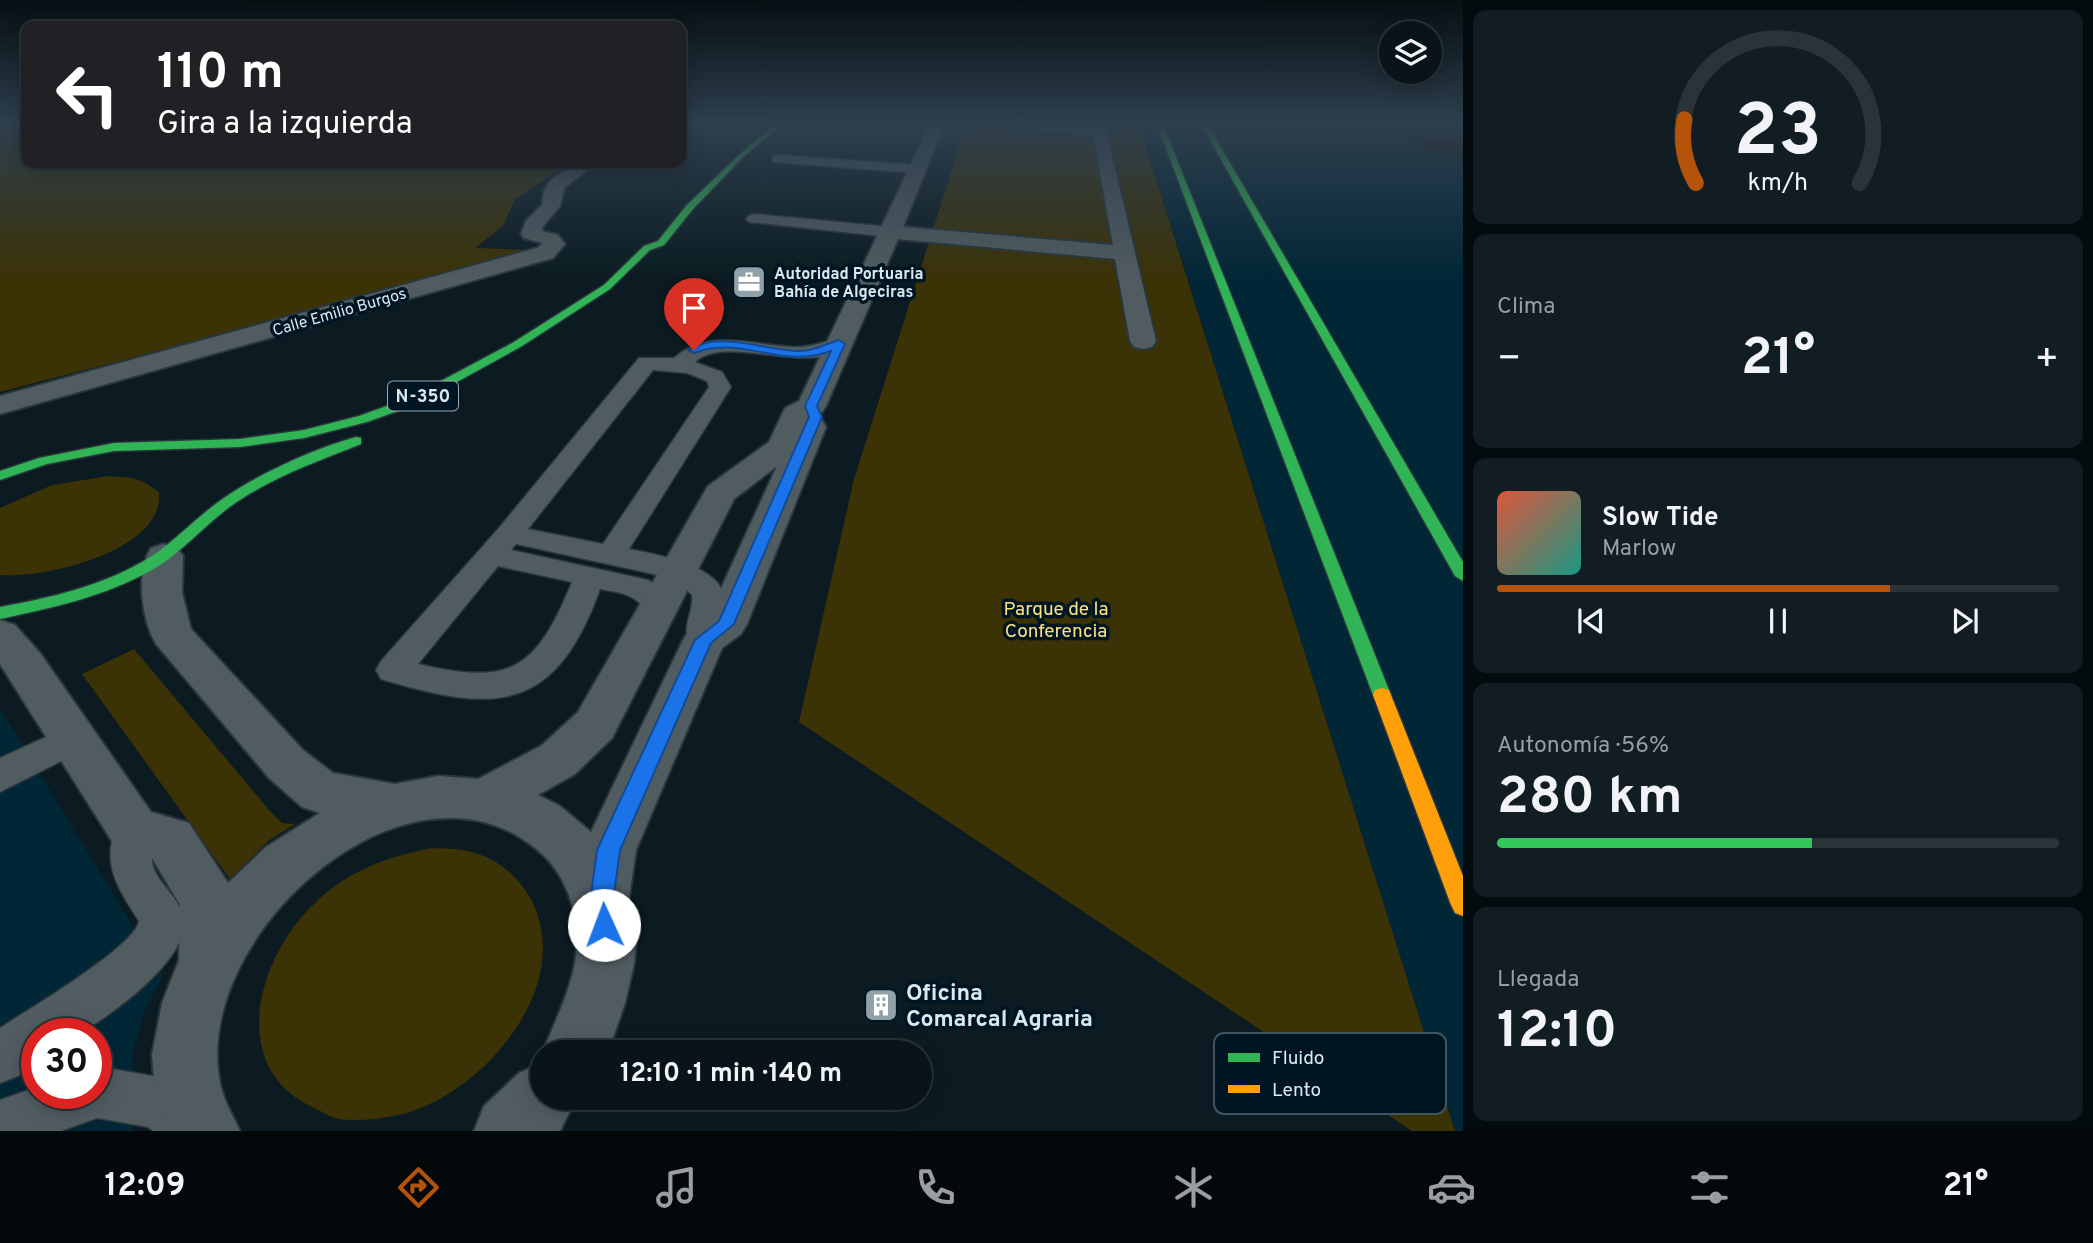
<!DOCTYPE html>
<html lang="es">
<head>
<meta charset="utf-8">
<style>
	:root { --surface:#081419; --page:#111d22; --text:#f1f3f6; --muted:#989ea2; --line:#293338; --accent:#b45309 }
	body { margin:0; font-family:Overpass,sans-serif; background:var(--page); color:var(--text); height:100vh; display:flex; flex-direction:column; font-size:26px; white-space:nowrap }
	* { box-sizing:border-box; margin:0 }
	p { font-size:23px; color:var(--muted) }
	.icon { flex:none; width:38px; height:38px; fill:none; stroke:currentColor; stroke-width:2; stroke-linecap:round; stroke-linejoin:round }
	.map { position:relative; flex:1; overflow:hidden }
	.details { display:flex; flex-direction:column; gap:10px; padding:10px; background:#040b0e; width:630px }
	.details>* { flex:none }
	.guide { position:absolute; left:21px; top:21px; width:665px; height:147px; border-radius:14px; box-shadow:0 4px 18px #0003,0 0 0 2px var(--line); background:#202124; color:#fff; overflow:hidden }
	.buttons { position:absolute; left:1379px; top:21px; display:grid; gap:14px }
	.buttons a { display:grid; place-items:center; width:63px; height:63px; border-radius:50%; background:var(--surface); box-shadow:0 4px 18px #0003,0 0 0 2px var(--line); font-size:35px }
	.speed { position:absolute; left:21px; top:1018px; display:flex; gap:14px; font-size:35px; font-weight:700; text-align:center }
	.speed>* { display:grid; place-content:center; width:91px; height:91px; border-radius:50%; background:var(--surface); box-shadow:0 4px 18px #0003,0 0 0 2px var(--line); line-height:1 }
	.speed .limit { border:10px solid #d22; background:#fff; color:#111 }
	.pin { position:absolute; display:grid; place-items:center; width:60px; height:60px; color:#fff; margin:-72px -30px; border-radius:50% 50% 50% 0; rotate:-45deg; box-shadow:0 0 7px #0007 }
	.pin .icon { rotate:45deg }
	.me { position:absolute; width:77px; margin:-38px; rotate:358deg; stroke-linejoin:round; filter:drop-shadow(0 0 5px #0008) }
	.turn { display:flex; align-items:center; gap:24px; height:147px; padding:0 21px; font-size:32px }
	.turn .icon { width:91px; height:91px; stroke-width:2.5 }
	.turn b { display:block; font-size:49px; line-height:60px }
	.big { font-size:52px; font-weight:700; line-height:1.1 }
	.details .tile { flex:1; display:flex; flex-direction:column; justify-content:center; gap:10px; min-width:0; padding:0 24px; border-radius:14px; background:var(--page) }
	.details .dial { align-items:center; gap:0 }
	.dial svg { height:182px; overflow:visible; fill:none; stroke:var(--line); stroke-width:7; stroke-linecap:round; text-anchor:middle }
	.dial text { fill:var(--text); stroke:none }
	.song { display:flex; align-items:center; gap:21px }
	.cover { width:84px; height:84px; border-radius:10px; background:linear-gradient(135deg,hsl(10 70% 55%),hsl(170 70% 35%)) }
	.played { height:7px; border-radius:4px; background:linear-gradient(90deg,var(--accent) 70%,var(--line) 70%) }
	.keys { display:flex; justify-content:space-around; direction:ltr }
	.heat { display:flex; justify-content:space-between; align-items:center; font-size:38px; direction:ltr }
	.charge { height:10px; border-radius:5px; background:linear-gradient(90deg,#34c759 56%,var(--line) 0) }
	.trip { position:absolute; left:530px; top:1040px; width:402px; height:70px; border-radius:35px; background:var(--surface); box-shadow:0 4px 18px #0003,0 0 0 2px var(--line); font-weight:700; line-height:70px; text-align:center }
	.dock { display:flex; height:112px; justify-content:space-around; align-items:center; background:#03080a; color:var(--muted) }
	.dock .icon { width:49px; height:49px }
	.dock .selected { color:var(--accent) }
	.dock b { font-size:32px; color:var(--text) }
	main { display:flex; flex:1; min-height:0 }
	.map>svg:first-child { display:block }
	.built { fill:#012635; fill-rule:evenodd }
	.green { fill:#3b3206 }
	.water { fill:#0d0a03 }
	.lines { fill:none; stroke-linecap:round; stroke-linejoin:round }
	.lane-casing { stroke:#29373c; stroke-width:3 }
	.street-casing { stroke:#29373c; stroke-width:4 }
	.fast-casing { stroke:#29373c; stroke-width:3 }
	.slow-casing { stroke:#29373c; stroke-width:3 }
	.lane { fill:#515c61; fill-rule:evenodd }
	.street { fill:#515c61; fill-rule:evenodd }
	.fast { fill:#30b455; fill-rule:evenodd }
	.slow { fill:#ff9f0a; fill-rule:evenodd }
	.route { fill:#1a73e8; stroke:#114b97; stroke-width:2 }
	.labels { text-anchor:middle; stroke-width:7; stroke-linejoin:round; paint-order:stroke }
	.far-poi-label { font-size:16px; font-weight:bold; fill:#d8e9f1; stroke:#001522; text-anchor:start }
	.far-street-label { font-size:16px; fill:#d8e9f1; stroke:#001522 }
	.shield { fill:#001522; stroke:#97a9b3; stroke-width:2 }
	.shield-label { font-size:18px; font-weight:bold; fill:#d8e9f1 }
	.park-label { font-size:19px; fill:#fce184; stroke:#001522 }
	.near-poi-label { font-size:23px; font-weight:bold; fill:#d8e9f1; stroke:#001522; text-anchor:start }
	.key { fill:#001522; stroke:#415560; stroke-width:2 }
	.key-label { font-size:19px; fill:#d8e9f1 }
</style>
</head>
<body>
<main>
<div class="map">
<svg width="1463" height="1131" viewBox="0 0 1463 1131">
	<rect width="100%" height="100%" fill="#0b1b21"/>
	<!-- built -->
	<path class="built" d="M 1141,122 L 1384,122 L 1439,158 L 1463,162 L 1463,1131 L 1455,1131 L 1168,216 Z
		M 0,708 L 163,976 L 143,1015 L 133,1053 L 132,1131 L 0,1131 ZM 37,1034 L 96,1034 L 96,1094 L 37,1094 Z"/>
	<!-- green -->
	<path class="green" d="M 967,122 L 1138,122 L 1455,1131 L 1412,1131 L 799,722 L 854,479 Z
		M 26,127 L 26,163 L 536,163 L 565,166 L 515,199 L 503,226 L 475,248 L 531,250 L 281,319 L 0,392 L 0,130 Z
		M 109,476 C 129,477 144,478 159,493 C 164,551 44,579 0,575 L 0,508 L 52,485 Z
		M 134,649 L 269,810 L 282,823 L 295,824 L 268,841 L 230,879 L 82,674 Z
		M 431,848 C 443,849 457,848 468,851 C 497,858 519,876 532,901 C 570,979 502,1066 436,1101 C 409,1116 368,1123 338,1119 C 330,1117 321,1111 314,1108 C 226,1068 257,958 314,904 C 347,871 387,857 431,848 Z"/>
	<!-- water -->
	<path class="water" d="M 1384,122 L 1463,122 L 1463,155 L 1433,153 Z"/>
	<g class="lines">
		<!-- lane casing -->
		<g class="lane-casing">
			<path id="lane" d="M 777,155 L 918,165 L 925,169 L 918,173 L 773,162 L 773,156 Z
				M 754,214 L 891,227 L 899,232 L 891,237 L 749,222 L 746,219 L 749,216 Z
				M 839,338 L 846,340 L 849,344 C 845,350 838,352 830,354 C 792,368 722,336 695,362 L 722,372 L 731,387 L 629,549 C 654,554 725,565 724,601 C 723,606 720,612 719,617 C 716,629 722,637 716,648 L 704,651 L 692,648 C 679,626 694,616 692,595 L 680,583 L 667,577 L 516,544 L 511,550 L 648,580 L 662,588 L 675,605 L 670,612 C 645,619 648,605 629,596 C 621,592 610,591 600,589 C 555,713 497,714 381,679 L 376,670 L 381,661 L 499,528 L 639,358 L 674,358 C 709,327 754,346 796,347 C 811,347 824,342 839,338 ZM 653,370 L 687,373 L 707,381 L 709,387 L 603,544 L 528,529 ZM 498,566 L 572,582 C 536,670 511,686 418,664 Z
				M 74,724 L 87,728 L 93,738 L 87,748 L 0,792 L 0,758 Z
				M 134,812 L 148,818 C 158,838 148,854 154,869 C 162,888 181,899 184,920 C 189,959 110,1017 79,1033 C 69,1038 49,1034 37,1034 L 37,1063 L 18,1076 L 0,1083 L 0,1028 C 26,1011 136,946 139,921 C 116,885 99,861 120,818 Z
				M 96,1066 L 158,1077 L 177,1084 L 219,1112 L 227,1131 L 153,1131 L 148,1127 L 97,1118 L 61,1131 L 0,1131 L 0,1100 L 37,1087 L 37,1094 L 96,1094 Z"/>
		</g>
		<!-- street casing -->
		<g class="street-casing">
			<path id="street" d="M 931,122 L 945,122 L 903,227 L 1113,245 L 1093,134 L 979,126 L 972,122 L 1047,122 L 1105,127 L 1156,341 L 1152,347 L 1143,349 L 1134,347 L 1130,341 L 1115,259 L 898,239 L 826,406 L 822,412 L 811,418 L 822,420 L 826,427 L 747,624 L 741,634 L 722,648 L 636,850 L 628,904 L 636,941 L 634,964 L 625,1003 L 608,1052 L 543,1052 C 556,1018 575,983 577,946 C 578,909 565,871 535,848 C 407,744 196,932 219,1077 C 221,1096 232,1114 240,1131 L 170,1131 L 155,1093 L 152,1055 L 162,1003 L 179,960 L 180,905 L 152,858 L 115,846 L 0,664 L 0,620 L 15,625 L 40,653 L 151,812 L 189,823 L 228,883 L 266,847 L 320,813 L 302,807 L 269,778 L 156,644 C 142,621 135,572 151,548 L 164,544 L 177,548 L 183,556 L 182,592 L 191,629 L 303,750 L 333,773 L 395,784 L 438,776 L 478,779 L 541,746 L 578,712 L 708,486 L 769,442 L 785,408 L 799,401 ZM 777,466 L 709,615 L 689,630 L 683,640 L 591,832 L 560,806 L 538,795 L 575,774 L 612,738 L 734,499 Z
				M 576,163 L 595,163 L 564,188 L 560,206 L 543,226 L 542,231 L 558,235 L 565,244 L 553,258 L 0,414 L 0,396 L 537,248 L 543,243 L 524,238 L 521,234 L 526,221 L 542,205 L 544,191 L 550,181 Z
				M 542,1063 L 542,1097 L 577,1097 L 560,1131 L 474,1131 L 484,1106 L 519,1073 Z"/>
		</g>
		<!-- fast casing -->
		<g class="fast-casing">
			<path id="fast" d="M 778,122 L 785,122 L 743,157 L 693,209 L 664,245 L 650,250 L 610,289 L 522,346 L 417,404 L 367,422 L 304,438 L 240,447 L 114,451 L 47,464 L 0,480 L 0,471 L 39,458 L 114,443 L 240,439 L 304,430 L 359,416 L 409,398 L 514,342 L 604,285 L 644,246 L 658,241 L 687,205 L 739,155 Z
				M 1156,122 L 1162,122 L 1391,695 L 1389,700 L 1382,702 L 1375,700 L 1373,695 Z
				M 1200,122 L 1206,122 L 1463,562 L 1463,581 L 1455,576 Z
				M 356,437 L 361,438 L 361,444 C 316,462 270,478 231,506 C 203,526 182,553 152,570 C 106,596 52,608 0,619 L 0,607 C 49,598 98,587 142,562 C 172,545 193,520 221,500 C 256,475 315,448 356,437 Z"/>
		</g>
		<!-- slow casing -->
		<g class="slow-casing">
			<path id="slow" d="M 1382,688 L 1389,690 L 1391,695 L 1463,876 L 1463,916 L 1455,913 L 1451,905 L 1373,695 L 1375,690 Z"/>
		</g>
		<!-- lane -->
		<use href="#lane" class="lane"/>
		<!-- street -->
		<use href="#street" class="street"/>
		<!-- fast -->
		<use href="#fast" class="fast"/>
		<!-- slow -->
		<use href="#slow" class="slow"/>
	</g>
	<!-- sky -->
	<linearGradient id="sky" x2="0" y2="1"><stop stop-color="#060f12"/><stop offset="0.44" stop-color="#2e3f4e"/><stop offset="1" stop-color="#2e3f4e" stop-opacity="0"/></linearGradient>
	<rect width="1463" height="280" fill="url(#sky)"/>
	<!-- route -->
	<path class="route" d="M 839,340 L 845,344 L 817,406 L 822,417 L 734,624 L 711,643 L 620,850 L 613,902 L 616,925 L 612,933 L 604,937 L 595,933 L 590,902 L 597,850 L 695,640 L 719,621 L 809,417 L 805,406 L 831,351 C 788,367 755,344 715,348 C 708,348 701,351 694,353 L 688,350 C 717,330 764,350 797,351 C 812,352 825,344 839,340 Z"/>
	<!-- icons -->
	<defs>
		<g id="office-square" transform="scale(1.75)"><rect x="-9" y="-9" width="18" height="18" rx="4" fill="#90a1a8" stroke="#001522"/><path d="M-6-3h4V-5.5h4V-3h4V5H-6ZM-1-4.5V-3h2v-1.5ZM-6 0V1H6V0Z" fill="#fff"/></g>
		<g id="building-square" transform="scale(1.75)"><rect x="-9" y="-9" width="18" height="18" rx="4" fill="#90a1a8" stroke="#001522"/><path d="M-4-6H4V6H1V3H-1V6H-4ZM-2.5-4.3h1.7v1.8h-1.7ZM.8-4.3h1.7v1.8H.8ZM-2.5-1h1.7V.8h-1.7ZM.8-1h1.7V.8H.8Z" fill="#fff"/></g>
	</defs>
	<g fill-rule="evenodd">
		<use href="#office-square" x="749" y="282"/>
		<use href="#building-square" x="881" y="1005"/>
	</g>
	<g class="labels">
		<!-- far-poi labels -->
		<g class="far-poi-label">
			<text x="774" y="279">Autoridad Portuaria<tspan x="774" dy="18">Bahía de Algeciras</tspan></text>
		</g>
		<!-- far-street labels -->
		<g class="far-street-label">
			<text transform="translate(339 311) rotate(-16)" y="6">Calle Emilio Burgos</text>
		</g>
		<!-- shield labels -->
		<rect class="shield" x="388" y="381.5" width="70" height="29" rx="5"/>
		<g class="shield-label">
			<text x="423" y="402">N-350</text>
		</g>
		<!-- park labels -->
		<g class="park-label">
			<text x="1056" y="615">Parque de la<tspan x="1056" dy="22">Conferencia</tspan></text>
		</g>
		<!-- near-poi labels -->
		<g class="near-poi-label">
			<text x="906" y="1000">Oficina<tspan x="906" dy="26">Comarcal Agraria</tspan></text>
		</g>
	</g>
	<!-- legend -->
	<rect x="1214" y="1033" width="232" height="81" rx="10" class="key"/>
	<rect x="1228" y="1053" width="32" height="9" fill="#30b455"/>
	<rect x="1228" y="1085" width="32" height="8" fill="#ff9f0a"/>
	<g class="key-label">
		<text x="1272" y="1064">Fluido</text>
		<text x="1272" y="1096">Lento</text>
	</g>
</svg>
<div class="buttons">
<a><svg class="icon" aria-label="layers" viewBox="0 0 24 24"><path d="M12 4l9 5-9 5-9-5zM3 14l9 5 9-5"/></svg></a>
</div>
<div class="speed"><div class="limit">30</div></div>
<div class="pin" style="left:694px;top:350px;background:#d93025"><svg class="icon" aria-label="arrive" viewBox="0 0 24 24"><path d="M6 21V4h12l-3 4 3 4H6"/></svg></div>
<svg class="me" style="left:604px;top:925px" viewBox="-20 -20 40 40"><circle r="19" fill="#fff"/><path d="M0-13L10 11 0 6-10 11z" fill="#1a73e8"/></svg>
<div class="trip">12:10 · 1 min · 140 m</div>
<div class="guide">
<div class="turn"><svg class="icon" aria-label="left" viewBox="0 0 24 24"><path d="M17 20v-9H6M10 6l-5 5 5 5"/></svg><div><b>110 m</b>Gira a la izquierda</div></div>
</div>
</div>
<section class="details">
<div class="tile dial"><svg viewBox="0 0 100 80">
<path d="M14 69A42 42 0 1 1 86 69"/>
<path d="M14 69A42 42 0 0 1 9 41" stroke="#b45309"/>
<text x="50" y="56" font-size="32" font-weight="700">23</text>
<text x="50" y="72" font-size="11">km/h</text>
</svg></div>
<div class="tile"><p>Clima</p>
<div class="heat"><a>−</a><b class="big">21°</b><a>+</a></div>
</div>
<div class="tile">
<div class="song"><i class="cover"></i><div><b>Slow Tide</b><p>Marlow</p></div></div>
<div class="played"></div>
<div class="keys"><svg class="icon" aria-label="previous" viewBox="0 0 24 24"><path d="M18 5L8 12l10 7zM5 5v14"/></svg><svg class="icon" aria-label="pause" viewBox="0 0 24 24"><path d="M8 5v14M16 5v14"/></svg><svg class="icon" aria-label="next" viewBox="0 0 24 24"><path d="M6 5l10 7-10 7zM19 5v14"/></svg></div>
</div>
<div class="tile"><p>Autonomía · 56%</p><b class="big">280 km</b><div class="charge"></div></div>
<div class="tile"><p>Llegada</p><b class="big">12:10</b></div>
</section>
</main>
<nav class="dock">
<b>12:09</b>
<svg class="icon selected" aria-label="directions" viewBox="0 0 24 24"><path d="M12 3l9 9-9 9-9-9zM9 14v-3h6M13 9l2 2-2 2"/></svg>
<svg class="icon" aria-label="music" viewBox="0 0 24 24"><path d="M9 18V5l10-2v13"/><circle cx="6" cy="18" r="3"/><circle cx="16" cy="16" r="3"/></svg>
<svg class="icon" aria-label="phone" viewBox="0 0 24 24"><path d="M5 4h4l2 5-3 2q2 4 5 5l2-3 5 2v4C11 20 4 13 5 4z"/></svg>
<svg class="icon" aria-label="climate" viewBox="0 0 24 24"><path d="M12 3v18M4 7l16 10M4 17L20 7"/></svg>
<svg class="icon" aria-label="car" viewBox="0 0 24 24"><path d="M5 17H2v-5l4-1 3-4h7l3 4 3 1v5h-3M9 17h6M6 11h13"/><circle cx="7" cy="17" r="2"/><circle cx="17" cy="17" r="2"/></svg>
<svg class="icon" aria-label="filters" viewBox="0 0 24 24"><path d="M4 7h16M4 17h16"/><circle cx="9" cy="7" r="2"/><circle cx="15" cy="17" r="2"/></svg>
<b>21°</b>
</nav>
</body>
</html>
